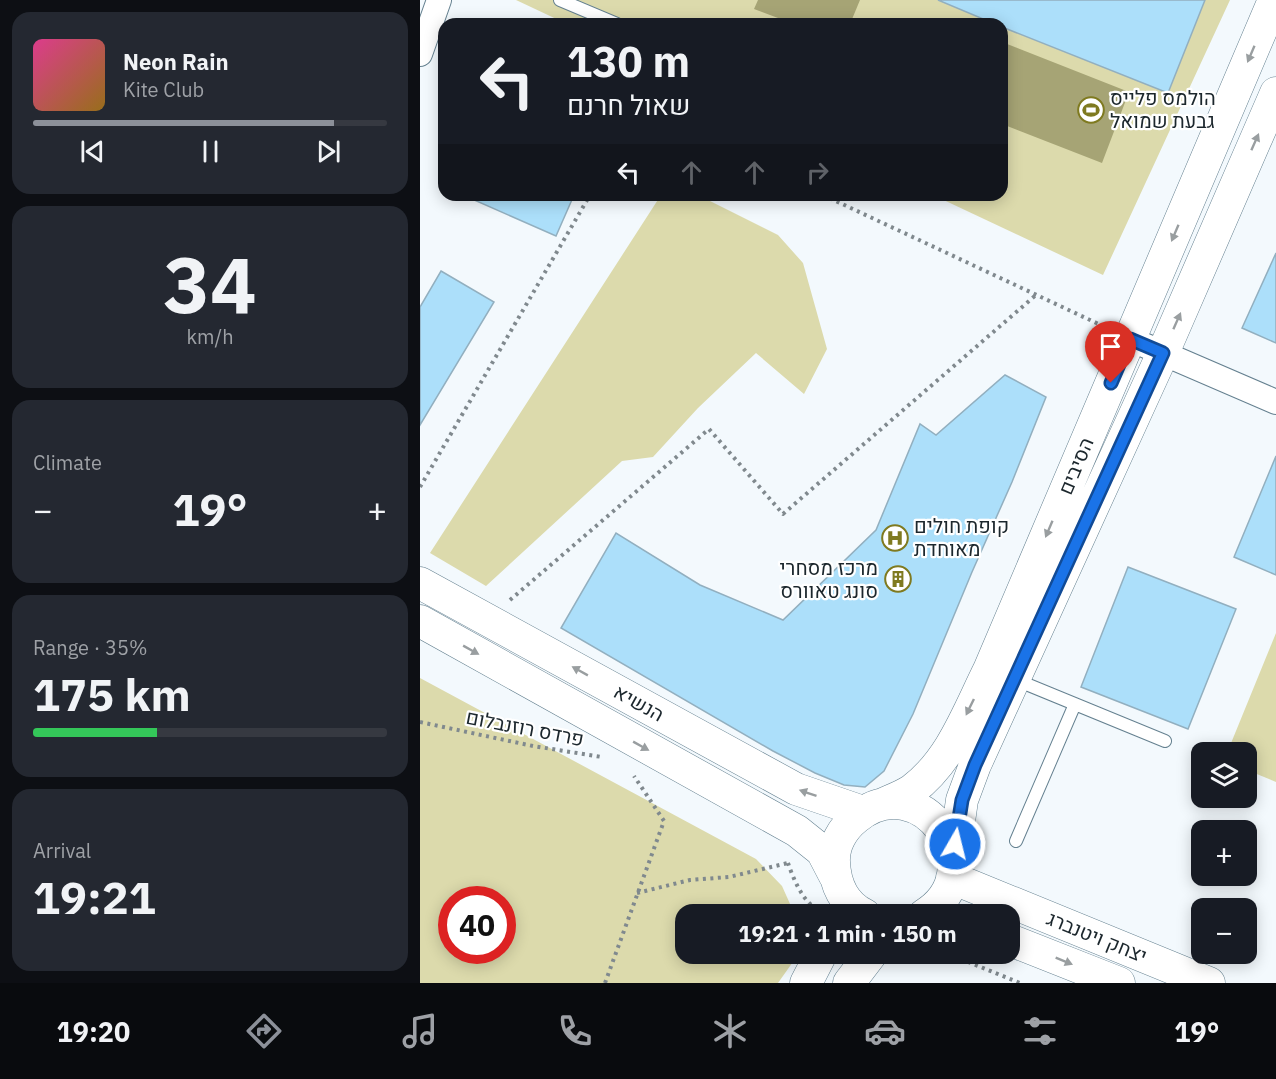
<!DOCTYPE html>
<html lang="en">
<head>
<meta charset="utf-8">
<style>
	:root { --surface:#171b24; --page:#242831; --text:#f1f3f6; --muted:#9ea1a6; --line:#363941; --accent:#8c9099 }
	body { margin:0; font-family:"IBM Plex Sans",Heebo,sans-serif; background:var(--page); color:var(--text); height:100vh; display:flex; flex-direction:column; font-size:22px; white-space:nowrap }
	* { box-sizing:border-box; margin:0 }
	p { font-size:20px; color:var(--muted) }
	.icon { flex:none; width:33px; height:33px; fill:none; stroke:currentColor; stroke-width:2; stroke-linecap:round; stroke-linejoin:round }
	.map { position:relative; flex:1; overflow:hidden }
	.panel { display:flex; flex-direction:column; gap:12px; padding:12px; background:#0d0f14; width:420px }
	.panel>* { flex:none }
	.banner { position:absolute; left:18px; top:18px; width:570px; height:183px; border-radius:18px; box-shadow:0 3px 15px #0003; background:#171b24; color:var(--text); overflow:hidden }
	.tools { position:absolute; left:771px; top:742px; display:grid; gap:12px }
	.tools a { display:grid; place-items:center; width:66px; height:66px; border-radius:12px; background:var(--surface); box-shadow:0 3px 15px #0003; font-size:30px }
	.speed { position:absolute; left:18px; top:886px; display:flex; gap:12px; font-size:30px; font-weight:700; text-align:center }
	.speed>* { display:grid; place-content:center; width:78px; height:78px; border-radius:50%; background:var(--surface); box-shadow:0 3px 15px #0003; line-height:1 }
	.speed .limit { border:9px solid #d22; background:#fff; color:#111 }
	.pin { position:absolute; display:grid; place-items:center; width:51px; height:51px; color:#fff; margin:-62px -26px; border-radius:50% 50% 50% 0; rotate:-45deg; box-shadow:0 0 6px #0007 }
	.pin .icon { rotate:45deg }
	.me { position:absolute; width:66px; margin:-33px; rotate:8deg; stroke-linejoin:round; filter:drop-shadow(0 0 4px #0008) }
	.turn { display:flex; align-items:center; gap:21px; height:126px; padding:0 30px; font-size:27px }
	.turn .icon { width:78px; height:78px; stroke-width:2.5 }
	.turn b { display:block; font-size:42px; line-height:51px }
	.lanes { display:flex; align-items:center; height:57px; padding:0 30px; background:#0003; justify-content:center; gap:30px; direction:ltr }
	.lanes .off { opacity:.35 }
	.big { font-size:45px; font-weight:700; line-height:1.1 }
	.panel .widget { flex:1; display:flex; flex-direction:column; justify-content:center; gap:9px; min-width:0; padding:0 21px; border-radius:18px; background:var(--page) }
	.panel .dial { align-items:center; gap:0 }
	.dial b { font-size:78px; line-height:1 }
	.song { display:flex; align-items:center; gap:18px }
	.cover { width:72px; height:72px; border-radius:9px; background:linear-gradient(135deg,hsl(330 70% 55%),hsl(40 70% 35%)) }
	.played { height:6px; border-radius:3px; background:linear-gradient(90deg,var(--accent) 85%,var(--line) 85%) }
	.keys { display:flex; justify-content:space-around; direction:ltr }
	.heat { display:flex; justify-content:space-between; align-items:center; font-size:33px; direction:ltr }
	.charge { height:9px; border-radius:4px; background:linear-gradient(90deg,#34c759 35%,var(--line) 0) }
	.trip { position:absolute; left:255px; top:904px; width:345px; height:60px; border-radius:18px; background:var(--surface); box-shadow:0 3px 15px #0003; font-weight:700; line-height:60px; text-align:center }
	.menu { display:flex; height:96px; justify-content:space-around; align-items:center; background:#090b0e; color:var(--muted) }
	.menu .icon { width:42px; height:42px }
	.menu .current { color:var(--accent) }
	.menu b { font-size:27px; color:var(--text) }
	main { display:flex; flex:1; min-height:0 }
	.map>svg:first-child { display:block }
	.green { fill:#dcdaac; fill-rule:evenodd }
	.water { fill:#a6a475 }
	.building { fill:#acdffa; stroke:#92afbf; stroke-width:1.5 }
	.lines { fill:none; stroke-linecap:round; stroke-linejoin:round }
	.service-casing { stroke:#658190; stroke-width:14 }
	.minor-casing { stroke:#658190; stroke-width:26 }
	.tertiary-casing { stroke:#658190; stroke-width:33 }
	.path { stroke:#80898e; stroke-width:4; stroke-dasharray:3 4.5; stroke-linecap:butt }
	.service { stroke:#fff; stroke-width:12 }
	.minor { stroke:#fff; stroke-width:24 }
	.tertiary { stroke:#fff; stroke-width:32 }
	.oneway { fill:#999ea0 }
	.route-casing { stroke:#114b97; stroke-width:15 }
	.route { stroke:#1a73e8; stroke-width:10 }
	.labels { text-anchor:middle; stroke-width:4.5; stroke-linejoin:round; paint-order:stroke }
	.poi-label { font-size:20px; fill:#1c272d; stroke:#fff; text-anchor:start }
	.street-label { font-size:20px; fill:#1c272d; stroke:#fff }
</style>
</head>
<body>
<main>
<section class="panel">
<div class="widget">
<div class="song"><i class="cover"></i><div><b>Neon Rain</b><p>Kite Club</p></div></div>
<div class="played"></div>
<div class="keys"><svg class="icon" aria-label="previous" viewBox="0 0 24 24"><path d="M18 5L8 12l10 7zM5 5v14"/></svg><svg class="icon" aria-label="pause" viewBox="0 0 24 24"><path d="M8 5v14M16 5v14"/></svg><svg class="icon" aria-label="next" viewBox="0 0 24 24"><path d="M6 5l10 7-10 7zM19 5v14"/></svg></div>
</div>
<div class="widget dial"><b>34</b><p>km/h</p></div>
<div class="widget"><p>Climate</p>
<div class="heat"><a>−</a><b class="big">19°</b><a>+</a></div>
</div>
<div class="widget"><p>Range · 35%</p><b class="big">175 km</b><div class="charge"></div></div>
<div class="widget"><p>Arrival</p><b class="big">19:21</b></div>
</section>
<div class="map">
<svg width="856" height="983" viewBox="0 0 856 983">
	<rect width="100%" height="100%" fill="#f3f9fd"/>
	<!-- green -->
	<path class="green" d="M 96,0 L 810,0 L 683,275 L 513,195 L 582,195 L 582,24 L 147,24 Z
		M 241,195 L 278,195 L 358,235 L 383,263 L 407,349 L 384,394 L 336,353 L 278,408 L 233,457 L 202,461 L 66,586 L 10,553 Z
		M 856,633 L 856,782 L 827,770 L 826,753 L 807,753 Z
		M 0,678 L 336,859 L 362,886 L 375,915 L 266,915 L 266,954 L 375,954 L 375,959 L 358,983 L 0,983 ZM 32,900 L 82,900 L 82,951 L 32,951 Z"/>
	<!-- water -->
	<path class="water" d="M 338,0 L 440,0 L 430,24 L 374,24 L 334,9 Z
		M 582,42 L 709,92 L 682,163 L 582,124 Z"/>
	<!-- building -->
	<path class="building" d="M 518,0 L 785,0 L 748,93 L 582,27 L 582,24 L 575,24 Z
		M 43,195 L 154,195 L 136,236 Z
		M 856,253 L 856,343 L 822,328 Z
		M 21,271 L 74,302 L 0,425 L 0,307 Z
		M 585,375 L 626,397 L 592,482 L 552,572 L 493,714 L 464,771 L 445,787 L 424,785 L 395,773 L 353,751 L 141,628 L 196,533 L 280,585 L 363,620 L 456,530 L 500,424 L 516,435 Z
		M 856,456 L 856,575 L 814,557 Z
		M 708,567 L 816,609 L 768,729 L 661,687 Z"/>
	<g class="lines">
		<!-- service casing -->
		<g class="service-casing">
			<path id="service" d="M 140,0 L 197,24
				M 594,679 L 745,741
				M 596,841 L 655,704"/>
		</g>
		<!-- minor casing -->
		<g class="minor-casing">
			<path id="minor" d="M 0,54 L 19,0
				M 710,339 L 856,402"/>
		</g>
		<!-- tertiary casing -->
		<g class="tertiary-casing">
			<path id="tertiary" d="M 0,583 L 376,789 L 443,812
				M 0,621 L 377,831 L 402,851 L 415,876
				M 463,804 C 472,800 483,796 492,790 C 531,761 548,712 569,670 L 854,0
				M 534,857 L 542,800 L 555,765 L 743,353 L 856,93
				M 532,878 L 789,983
				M 445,915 C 424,905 415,884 414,862 C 413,845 423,828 436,818 C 500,764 577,870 504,915
				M 590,940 L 699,983
				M 386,983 L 401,954
				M 429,983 L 451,954"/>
		</g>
		<!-- path -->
		<path class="path" d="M 403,195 L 685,327
			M 0,487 L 170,195
			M 90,600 L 289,429 L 363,514 L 616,295
			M 0,722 L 113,746 L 182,757
			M 368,863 C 373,878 383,902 397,909
			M 217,893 L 270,880 L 309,877 L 368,863
			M 541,959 L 600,983
			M 185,983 L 244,821 L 214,776"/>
		<!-- service -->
		<use href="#service" class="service"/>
		<!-- minor -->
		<use href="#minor" class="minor"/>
		<!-- tertiary -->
		<use href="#tertiary" class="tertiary"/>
	</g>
	<!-- one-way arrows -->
	<defs><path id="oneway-solid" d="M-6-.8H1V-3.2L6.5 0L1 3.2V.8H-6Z" transform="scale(1.5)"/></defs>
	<g class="oneway">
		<use href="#oneway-solid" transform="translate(831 54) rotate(113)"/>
		<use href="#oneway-solid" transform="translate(835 142) rotate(-66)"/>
		<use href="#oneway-solid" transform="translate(755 233) rotate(113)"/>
		<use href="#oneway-solid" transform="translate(757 321) rotate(-66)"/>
		<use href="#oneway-solid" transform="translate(629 529) rotate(113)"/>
		<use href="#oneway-solid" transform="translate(51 650) rotate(29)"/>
		<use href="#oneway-solid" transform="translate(160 671) rotate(-151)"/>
		<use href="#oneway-solid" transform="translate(550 707) rotate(116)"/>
		<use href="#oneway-solid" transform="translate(221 746) rotate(29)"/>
		<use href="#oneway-solid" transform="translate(388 793) rotate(-161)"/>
		<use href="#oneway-solid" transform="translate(644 961) rotate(22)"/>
	</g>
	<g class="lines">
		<!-- route casing -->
		<g class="route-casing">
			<path id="route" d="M 535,844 L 542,800 L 555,765 L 743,353 L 710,339 L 691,383"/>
		</g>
		<!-- route -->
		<use href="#route" class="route"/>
	</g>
	<!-- icons -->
	<defs>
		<g id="stadium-ring" transform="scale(1.35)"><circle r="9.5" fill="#fff" stroke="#7f7a20" stroke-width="1.5"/><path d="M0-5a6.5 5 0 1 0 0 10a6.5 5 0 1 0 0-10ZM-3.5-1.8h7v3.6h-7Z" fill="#7f7a20"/></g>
		<g id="hospital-ring" transform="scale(1.35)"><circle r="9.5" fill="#fff" stroke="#7f7a20" stroke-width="1.5"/><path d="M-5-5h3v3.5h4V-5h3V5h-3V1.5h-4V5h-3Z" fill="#7f7a20"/></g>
		<g id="building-ring" transform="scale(1.35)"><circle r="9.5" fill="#fff" stroke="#7f7a20" stroke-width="1.5"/><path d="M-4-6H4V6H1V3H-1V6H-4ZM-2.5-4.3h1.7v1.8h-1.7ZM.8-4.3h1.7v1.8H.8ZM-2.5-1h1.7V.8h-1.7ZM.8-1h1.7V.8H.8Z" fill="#7f7a20"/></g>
	</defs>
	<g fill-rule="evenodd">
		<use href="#stadium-ring" x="671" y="110"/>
		<use href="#hospital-ring" x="475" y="538"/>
		<use href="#building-ring" x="478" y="579"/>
	</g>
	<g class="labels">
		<!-- poi labels -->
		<g class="poi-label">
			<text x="690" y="105">הולמס פלייס<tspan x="690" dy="23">גבעת שמואל</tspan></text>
			<text x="494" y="533">קופת חולים<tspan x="494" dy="23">מאוחדת</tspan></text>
			<text x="458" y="575" text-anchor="end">מרכז מסחרי<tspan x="458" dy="23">סונג טאוורס</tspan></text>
		</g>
		<!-- street labels -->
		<g class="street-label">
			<text transform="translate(656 466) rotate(-67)" y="7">הסיבים</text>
			<text transform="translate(219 703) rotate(29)" y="7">הנשיא</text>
			<text transform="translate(105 728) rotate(11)" y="7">פרדס רוזנבלום</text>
			<text transform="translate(677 937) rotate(22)" y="7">יצחק ויטנברג</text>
		</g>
	</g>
</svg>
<div class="tools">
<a><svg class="icon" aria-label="layers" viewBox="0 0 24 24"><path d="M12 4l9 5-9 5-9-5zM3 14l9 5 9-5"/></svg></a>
<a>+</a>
<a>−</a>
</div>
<div class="speed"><div class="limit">40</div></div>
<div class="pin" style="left:691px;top:383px;background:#d93025"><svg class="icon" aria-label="arrive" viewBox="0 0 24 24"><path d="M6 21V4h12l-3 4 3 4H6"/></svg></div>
<svg class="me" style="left:535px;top:844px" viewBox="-20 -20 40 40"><circle r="17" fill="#1a73e8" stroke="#fff" stroke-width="3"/><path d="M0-11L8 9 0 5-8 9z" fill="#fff"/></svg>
<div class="trip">19:21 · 1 min · 150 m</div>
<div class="banner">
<div class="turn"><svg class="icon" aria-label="left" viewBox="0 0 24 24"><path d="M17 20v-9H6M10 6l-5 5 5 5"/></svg><div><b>130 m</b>שאול חרנם</div></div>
<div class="lanes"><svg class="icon" aria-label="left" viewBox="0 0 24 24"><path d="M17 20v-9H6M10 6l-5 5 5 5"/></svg><svg class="icon off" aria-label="ahead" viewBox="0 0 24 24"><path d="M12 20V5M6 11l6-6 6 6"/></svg><svg class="icon off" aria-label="ahead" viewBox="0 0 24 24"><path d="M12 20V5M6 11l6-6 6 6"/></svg><svg class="icon off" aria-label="right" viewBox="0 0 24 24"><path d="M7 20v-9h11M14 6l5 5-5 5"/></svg></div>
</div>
</div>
</main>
<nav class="menu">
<b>19:20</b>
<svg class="icon current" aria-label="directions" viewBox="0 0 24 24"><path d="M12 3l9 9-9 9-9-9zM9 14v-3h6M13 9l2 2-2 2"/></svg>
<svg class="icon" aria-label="music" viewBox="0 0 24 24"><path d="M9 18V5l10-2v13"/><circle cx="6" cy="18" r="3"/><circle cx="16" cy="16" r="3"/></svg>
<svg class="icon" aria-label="phone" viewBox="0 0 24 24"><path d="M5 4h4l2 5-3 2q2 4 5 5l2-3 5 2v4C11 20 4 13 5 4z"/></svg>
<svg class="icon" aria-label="climate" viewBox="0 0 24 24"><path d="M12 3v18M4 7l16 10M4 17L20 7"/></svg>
<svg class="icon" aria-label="car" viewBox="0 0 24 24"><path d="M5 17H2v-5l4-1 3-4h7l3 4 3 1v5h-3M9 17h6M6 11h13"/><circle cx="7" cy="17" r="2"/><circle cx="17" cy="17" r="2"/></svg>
<svg class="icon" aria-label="filters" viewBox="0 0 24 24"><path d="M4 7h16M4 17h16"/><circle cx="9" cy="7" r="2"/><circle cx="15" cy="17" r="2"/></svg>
<b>19°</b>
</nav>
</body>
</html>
